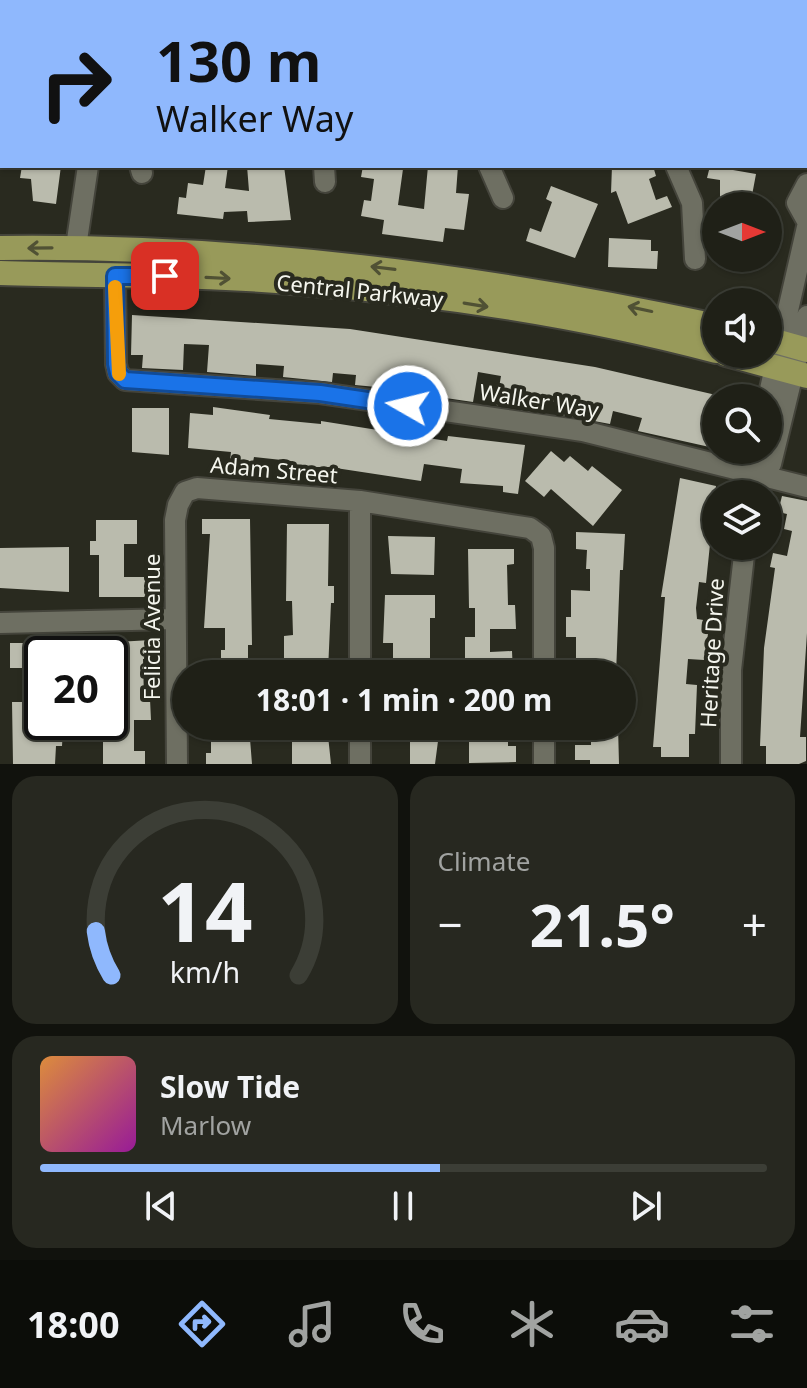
<!DOCTYPE html>
<html lang="en">
<head>
<meta charset="utf-8">
<style>
	:root { --surface:#1f2017; --page:#272820; --text:#f1f3f6; --muted:#a1a3a1; --line:#3c3e36; --accent:#8fb8fd }
	body { margin:0; font-family:"Noto Sans",sans-serif; background:var(--page); color:var(--text); height:100vh; display:flex; flex-direction:column; font-size:30px; white-space:nowrap }
	* { box-sizing:border-box; margin:0 }
	p { font-size:26px; color:var(--muted) }
	.icon { flex:none; width:44px; height:44px; fill:none; stroke:currentColor; stroke-width:2; stroke-linecap:round; stroke-linejoin:round }
	.map { position:relative; height:764px; overflow:hidden }
	.side { display:flex; flex-direction:column; gap:12px; padding:12px; background:#11120d; flex:1 }
	.side>* { flex:none }
	.hud { position:absolute; left:0px; top:0px; width:808px; height:168px; box-shadow:0 2px 6px #0004,0 0 0 2px var(--line); background:#8fb8fd; color:#111; overflow:hidden }
	.needle { width:52px; rotate:90deg }
	.buttons { position:absolute; left:702px; top:192px; display:grid; gap:16px }
	.buttons a { display:grid; place-items:center; width:80px; height:80px; border-radius:50%; background:var(--surface); box-shadow:0 2px 6px #0004,0 0 0 2px var(--line); font-size:40px }
	.speed { position:absolute; left:24px; top:636px; display:flex; gap:16px; font-size:40px; font-weight:700; text-align:center }
	.speed>* { display:grid; place-content:center; width:104px; height:104px; border-radius:50%; background:var(--surface); box-shadow:0 2px 6px #0004,0 0 0 2px var(--line); line-height:1 }
	.speed .limit { border:4px solid #111; border-radius:12px; background:#fff; color:#111 }
	.pin { position:absolute; display:grid; place-items:center; width:68px; height:68px; color:#fff; margin:-34px; border-radius:16px; box-shadow:0 4px 12px #0006 }
	.me { position:absolute; width:88px; margin:-44px; rotate:278deg; stroke-linejoin:round; filter:drop-shadow(0 0 6px #0008) }
	.turn { display:flex; align-items:center; gap:28px; height:168px; padding:0 24px; font-size:36px }
	.turn .icon { width:104px; height:104px; stroke-width:2.5 }
	.turn b { display:block; font-size:56px; line-height:68px }
	.big { font-size:60px; font-weight:700; line-height:1.1 }
	.side .tile { flex:1; display:flex; flex-direction:column; justify-content:center; gap:12px; min-width:0; padding:0 28px; border-radius:24px; background:var(--page) }
	.side .dial { align-items:center; gap:0 }
	.dial svg { height:208px; overflow:visible; fill:none; stroke:var(--line); stroke-width:7; stroke-linecap:round; text-anchor:middle }
	.dial text { fill:var(--text); stroke:none }
	.song { display:flex; align-items:center; gap:24px }
	.cover { width:96px; height:96px; border-radius:12px; background:linear-gradient(135deg,hsl(30 70% 55%),hsl(300 70% 35%)) }
	.played { height:8px; border-radius:4px; background:linear-gradient(90deg,var(--accent) 55%,var(--line) 55%) }
	.keys { display:flex; justify-content:space-around; direction:ltr }
	.heat { display:flex; justify-content:space-between; align-items:center; font-size:44px; direction:ltr }
	.side .tiles { flex:1; display:grid; gap:12px; grid-template-columns:1fr 1fr }
	.tile:last-child { grid-column:span 2 }
	.trip { position:absolute; left:172px; top:660px; width:464px; height:80px; border-radius:40px; background:var(--surface); box-shadow:0 2px 6px #0004,0 0 0 2px var(--line); font-weight:700; line-height:80px; text-align:center }
	.tabs { display:flex; height:128px; justify-content:space-around; align-items:center; background:#0c0d09; color:var(--muted) }
	.tabs .icon { width:56px; height:56px }
	.tabs .on { color:var(--accent) }
	.tabs b { font-size:36px; color:var(--text) }
	.map>svg:first-child { display:block }
	.building { fill:#babbad }
	.lines { fill:none; stroke-linecap:round; stroke-linejoin:round }
	.minor-casing { stroke:#44443b; stroke-width:24 }
	.major-casing { stroke:#44443b; stroke-width:28 }
	.minor { stroke:#6e6f62; stroke-width:20 }
	.major { stroke:#989a5a; stroke-width:24 }
	.oneway { stroke:#505134 }
	.route-casing { stroke:#114b97; stroke-width:20 }
	.route { stroke:#1a73e8; stroke-width:14 }
	.slow { stroke:#f59e0b; stroke-width:14 }
	.labels { text-anchor:middle; stroke-width:8; stroke-linejoin:round; paint-order:stroke }
	.street-label { font-size:22px; fill:#f5f6ee; stroke:#292a1f }
</style>
</head>
<body>
<div class="map">
<svg width="807" height="764" viewBox="0 0 807 764">
	<rect width="100%" height="100%" fill="#292a1f"/>
	<!-- building -->
	<path class="building" d="M 22,166 L 61,166 L 56,204 L 33,201 L 31,179 L 20,178 Z
		M 206,166 L 228,166 L 225,188 L 249,191 L 247,166 L 284,166 L 291,220 L 248,222 L 247,211 L 224,212 L 223,219 L 177,214 L 179,197 L 186,198 L 188,183 L 203,185 Z
		M 363,166 L 403,169 L 398,205 L 424,209 L 428,166 L 458,166 L 456,193 L 469,194 L 464,230 L 445,228 L 443,242 L 382,234 L 384,220 L 361,216 L 364,200 L 371,201 L 374,179 L 361,177 Z
		M 612,166 L 653,166 L 656,176 L 649,179 L 656,200 L 667,196 L 672,207 L 628,224 L 616,191 L 611,193 Z
		M 710,166 L 756,174 L 750,206 L 720,206 L 720,180 L 707,178 Z
		M 551,186 L 598,204 L 575,258 L 526,241 L 530,228 L 541,232 L 552,202 L 546,199 Z
		M 609,238 L 651,240 L 651,251 L 658,251 L 657,269 L 608,267 Z
		M 132,315 L 350,329 L 595,367 L 716,395 L 716,440 L 714,448 L 638,431 L 642,418 L 613,411 L 610,424 L 562,415 L 564,403 L 541,400 L 539,411 L 496,405 L 501,376 L 478,372 L 473,402 L 425,395 L 427,383 L 399,379 L 398,389 L 355,385 L 356,375 L 333,373 L 332,382 L 283,377 L 284,366 L 256,364 L 256,376 L 207,372 L 209,345 L 184,344 L 183,370 L 142,368 L 143,355 L 131,355 Z
		M 213,407 L 270,415 L 269,419 L 321,424 L 321,421 L 447,441 L 448,436 L 525,445 L 518,494 L 503,492 L 503,486 L 460,483 L 462,469 L 424,464 L 421,481 L 329,467 L 308,467 L 308,471 L 291,469 L 291,461 L 254,457 L 253,462 L 230,461 L 231,452 L 188,448 L 190,413 L 213,415 Z
		M 132,408 L 169,408 L 169,455 L 132,452 Z
		M 551,451 L 564,462 L 570,456 L 588,471 L 592,466 L 622,490 L 593,526 L 551,489 L 544,497 L 525,481 Z
		M 680,478 L 716,486 L 706,583 L 699,582 L 696,608 L 697,619 L 710,621 L 704,660 L 688,659 L 686,684 L 697,685 L 695,734 L 689,734 L 689,757 L 661,757 L 661,747 L 653,747 L 665,597 L 661,597 Z
		M 782,496 L 807,501 L 807,633 L 800,737 L 806,737 L 806,761 L 799,764 L 766,764 L 766,746 L 760,746 L 764,648 L 775,568 L 770,567 L 773,553 L 787,556 L 792,531 L 784,529 L 787,514 L 778,512 Z
		M 202,519 L 250,519 L 252,645 L 248,645 L 248,666 L 241,665 L 241,674 L 202,674 L 202,660 L 221,660 L 221,650 L 225,650 L 225,628 L 204,628 L 210,534 L 202,534 Z
		M 96,520 L 137,520 L 137,544 L 124,544 L 124,577 L 146,577 L 146,597 L 99,597 L 99,555 L 90,555 L 90,541 L 96,541 Z
		M 287,524 L 329,524 L 328,586 L 334,586 L 334,603 L 331,603 L 328,671 L 284,674 L 284,636 L 293,635 L 292,601 L 286,601 Z
		M 576,532 L 625,534 L 623,570 L 620,570 L 616,674 L 576,674 L 576,637 L 566,637 L 566,617 L 571,617 L 571,590 L 590,591 L 590,569 L 586,569 L 587,550 L 576,549 Z
		M 388,536 L 435,537 L 434,575 L 391,574 Z
		M 69,547 L 69,592 L 0,588 L 0,548 Z
		M 468,549 L 514,549 L 514,564 L 507,565 L 508,605 L 515,605 L 516,629 L 490,629 L 490,652 L 512,651 L 513,674 L 465,674 L 465,637 L 475,637 L 475,608 L 469,608 Z
		M 385,595 L 435,595 L 435,618 L 430,618 L 430,674 L 403,674 L 403,664 L 393,664 L 393,643 L 383,643 Z
		M 151,640 L 152,659 L 143,659 L 144,699 L 150,699 L 151,720 L 134,720 L 134,751 L 145,751 L 145,764 L 103,764 L 103,731 L 110,731 L 110,654 L 83,654 L 83,644 Z
		M 10,643 L 49,643 L 49,654 L 42,654 L 42,722 L 54,722 L 54,729 L 63,729 L 62,746 L 56,746 L 55,764 L 13,764 L 12,702 L 31,702 L 32,680 L 27,680 L 26,668 L 10,668 Z
		M 211,726 L 249,726 L 252,764 L 206,764 L 206,753 L 211,753 Z
		M 286,726 L 327,726 L 331,764 L 292,764 L 292,738 L 286,738 Z
		M 389,726 L 440,726 L 435,764 L 410,764 L 410,737 L 389,737 Z
		M 469,726 L 508,726 L 508,746 L 516,746 L 516,762 L 469,763 Z
		M 591,726 L 618,726 L 619,764 L 590,764 L 590,760 L 575,760 L 575,745 L 591,745 Z"/>
	<g class="lines">
		<!-- minor casing -->
		<g class="minor-casing">
			<path id="minor" d="M 155,2 L 156,0
				M 315,2 L 315,0
				M 485,2 L 485,0
				M 666,2 L 666,0
				M 0,48 L 2,48
				M 140,166 L 142,173
				M 324,166 L 325,182
				M 489,166 L 503,198
				M 676,166 L 692,203 L 695,259
				M 807,184 L 797,203 L 807,221
				M 76,247 L 88,166
				M 115,276 L 116,364 L 118,373 L 125,380 L 320,393 L 583,431 L 807,487
				M 768,398 L 807,227
				M 755,450 L 760,474 L 755,494
				M 760,474 L 771,464 L 807,316
				M 360,501 L 360,674
				M 0,623 L 175,619
				M 360,726 L 360,764
				M 544,726 L 544,764
				M 177,764 L 175,520 L 178,505 L 185,492 L 197,488 L 360,501 L 530,528 L 541,536 L 544,548 L 544,674
				M 731,764 L 731,670 L 745,546"/>
		</g>
		<!-- major casing -->
		<g class="major-casing">
			<path id="major" d="M 0,248 C 242,245 479,275 716,326
				M 0,273 C 97,276 194,274 291,282 C 431,293 581,315 716,351
				M 768,339 L 807,350
				M 726,354 L 807,376"/>
		</g>
		<!-- minor -->
		<use href="#minor" class="minor"/>
		<!-- major -->
		<use href="#major" class="major"/>
	</g>
	<!-- one-way arrows -->
	<defs><path id="oneway-shaft" d="M-6 0H5M1.5-3L5.5 0L1.5 3" fill="none" stroke-width="1.6" stroke-linecap="round" stroke-linejoin="round" transform="scale(2)"/></defs>
	<g class="oneway">
		<use href="#oneway-shaft" transform="translate(40 248) rotate(179)"/>
		<use href="#oneway-shaft" transform="translate(383 268) rotate(-173)"/>
		<use href="#oneway-shaft" transform="translate(218 278) rotate(3)"/>
		<use href="#oneway-shaft" transform="translate(476 305) rotate(9)"/>
		<use href="#oneway-shaft" transform="translate(640 309) rotate(-168)"/>
	</g>
	<g class="lines">
		<!-- route casing -->
		<g class="route-casing">
			<path id="route" d="M 165,276 L 115,276 L 116,364 L 118,373 L 125,380 L 320,393 L 408,406"/>
		</g>
		<!-- route -->
		<use href="#route" class="route"/>
		<!-- slow -->
		<path class="slow" d="M 115,287 L 119,374"/>
	</g>
	<g class="labels">
		<!-- street labels -->
		<g class="street-label">
			<text transform="translate(360 291) rotate(6)" y="8">Central Parkway</text>
			<text transform="translate(539 401) rotate(9)" y="8">Walker Way</text>
			<text transform="translate(274 470) rotate(5)" y="8">Adam Street</text>
			<text transform="translate(152 627) rotate(-90)" y="8">Felicia Avenue</text>
			<text transform="translate(712 653) rotate(-87)" y="8">Heritage Drive</text>
		</g>
	</g>
</svg>
<div class="buttons">
<a><svg class="needle" viewBox="-14 -14 28 28"><path d="M0-13l5 13h-10z" fill="#e53935"/><path d="M0 13l5-13h-10z" fill="#a1a3a1"/></svg></a>
<a><svg class="icon" aria-label="sound" viewBox="0 0 24 24"><path d="M4 9h4l5-4v14l-5-4H4zM17 9q2 3 0 6"/></svg></a>
<a><svg class="icon" aria-label="search" viewBox="0 0 24 24"><circle cx="10" cy="10" r="6"/><path d="M15 15l6 6"/></svg></a>
<a><svg class="icon" aria-label="layers" viewBox="0 0 24 24"><path d="M12 4l9 5-9 5-9-5zM3 14l9 5 9-5"/></svg></a>
</div>
<div class="speed"><div class="limit">20</div></div>
<div class="pin" style="left:165px;top:276px;background:#d93025"><svg class="icon" aria-label="arrive" viewBox="0 0 24 24"><path d="M6 21V4h12l-3 4 3 4H6"/></svg></div>
<svg class="me" style="left:408px;top:406px" viewBox="-20 -20 40 40"><circle r="17" fill="#1a73e8" stroke="#fff" stroke-width="3"/><path d="M0-11L8 9 0 5-8 9z" fill="#fff"/></svg>
<div class="trip">18:01 · 1 min · 200 m</div>
<div class="hud">
<div class="turn"><svg class="icon" aria-label="right" viewBox="0 0 24 24"><path d="M7 20v-9h11M14 6l5 5-5 5"/></svg><div><b>130 m</b>Walker Way</div></div>
</div>
</div>
<section class="side">
<div class="tiles">
<div class="tile dial"><svg viewBox="0 0 100 80">
<path d="M14 69A42 42 0 1 1 86 69"/>
<path d="M14 69A42 42 0 0 1 8 52" stroke="#8fb8fd"/>
<text x="50" y="56" font-size="32" font-weight="700">14</text>
<text x="50" y="72" font-size="11">km/h</text>
</svg></div>
<div class="tile"><p>Climate</p>
<div class="heat"><a>−</a><b class="big">21.5°</b><a>+</a></div>
</div>
<div class="tile">
<div class="song"><i class="cover"></i><div><b>Slow Tide</b><p>Marlow</p></div></div>
<div class="played"></div>
<div class="keys"><svg class="icon" aria-label="previous" viewBox="0 0 24 24"><path d="M18 5L8 12l10 7zM5 5v14"/></svg><svg class="icon" aria-label="pause" viewBox="0 0 24 24"><path d="M8 5v14M16 5v14"/></svg><svg class="icon" aria-label="next" viewBox="0 0 24 24"><path d="M6 5l10 7-10 7zM19 5v14"/></svg></div>
</div>
</div>
</section>
<nav class="tabs">
<b>18:00</b>
<svg class="icon on" aria-label="directions" viewBox="0 0 24 24"><path d="M12 3l9 9-9 9-9-9zM9 14v-3h6M13 9l2 2-2 2"/></svg>
<svg class="icon" aria-label="music" viewBox="0 0 24 24"><path d="M9 18V5l10-2v13"/><circle cx="6" cy="18" r="3"/><circle cx="16" cy="16" r="3"/></svg>
<svg class="icon" aria-label="phone" viewBox="0 0 24 24"><path d="M5 4h4l2 5-3 2q2 4 5 5l2-3 5 2v4C11 20 4 13 5 4z"/></svg>
<svg class="icon" aria-label="climate" viewBox="0 0 24 24"><path d="M12 3v18M4 7l16 10M4 17L20 7"/></svg>
<svg class="icon" aria-label="car" viewBox="0 0 24 24"><path d="M5 17H2v-5l4-1 3-4h7l3 4 3 1v5h-3M9 17h6M6 11h13"/><circle cx="7" cy="17" r="2"/><circle cx="17" cy="17" r="2"/></svg>
<svg class="icon" aria-label="filters" viewBox="0 0 24 24"><path d="M4 7h16M4 17h16"/><circle cx="9" cy="7" r="2"/><circle cx="15" cy="17" r="2"/></svg>
</nav>
</body>
</html>
